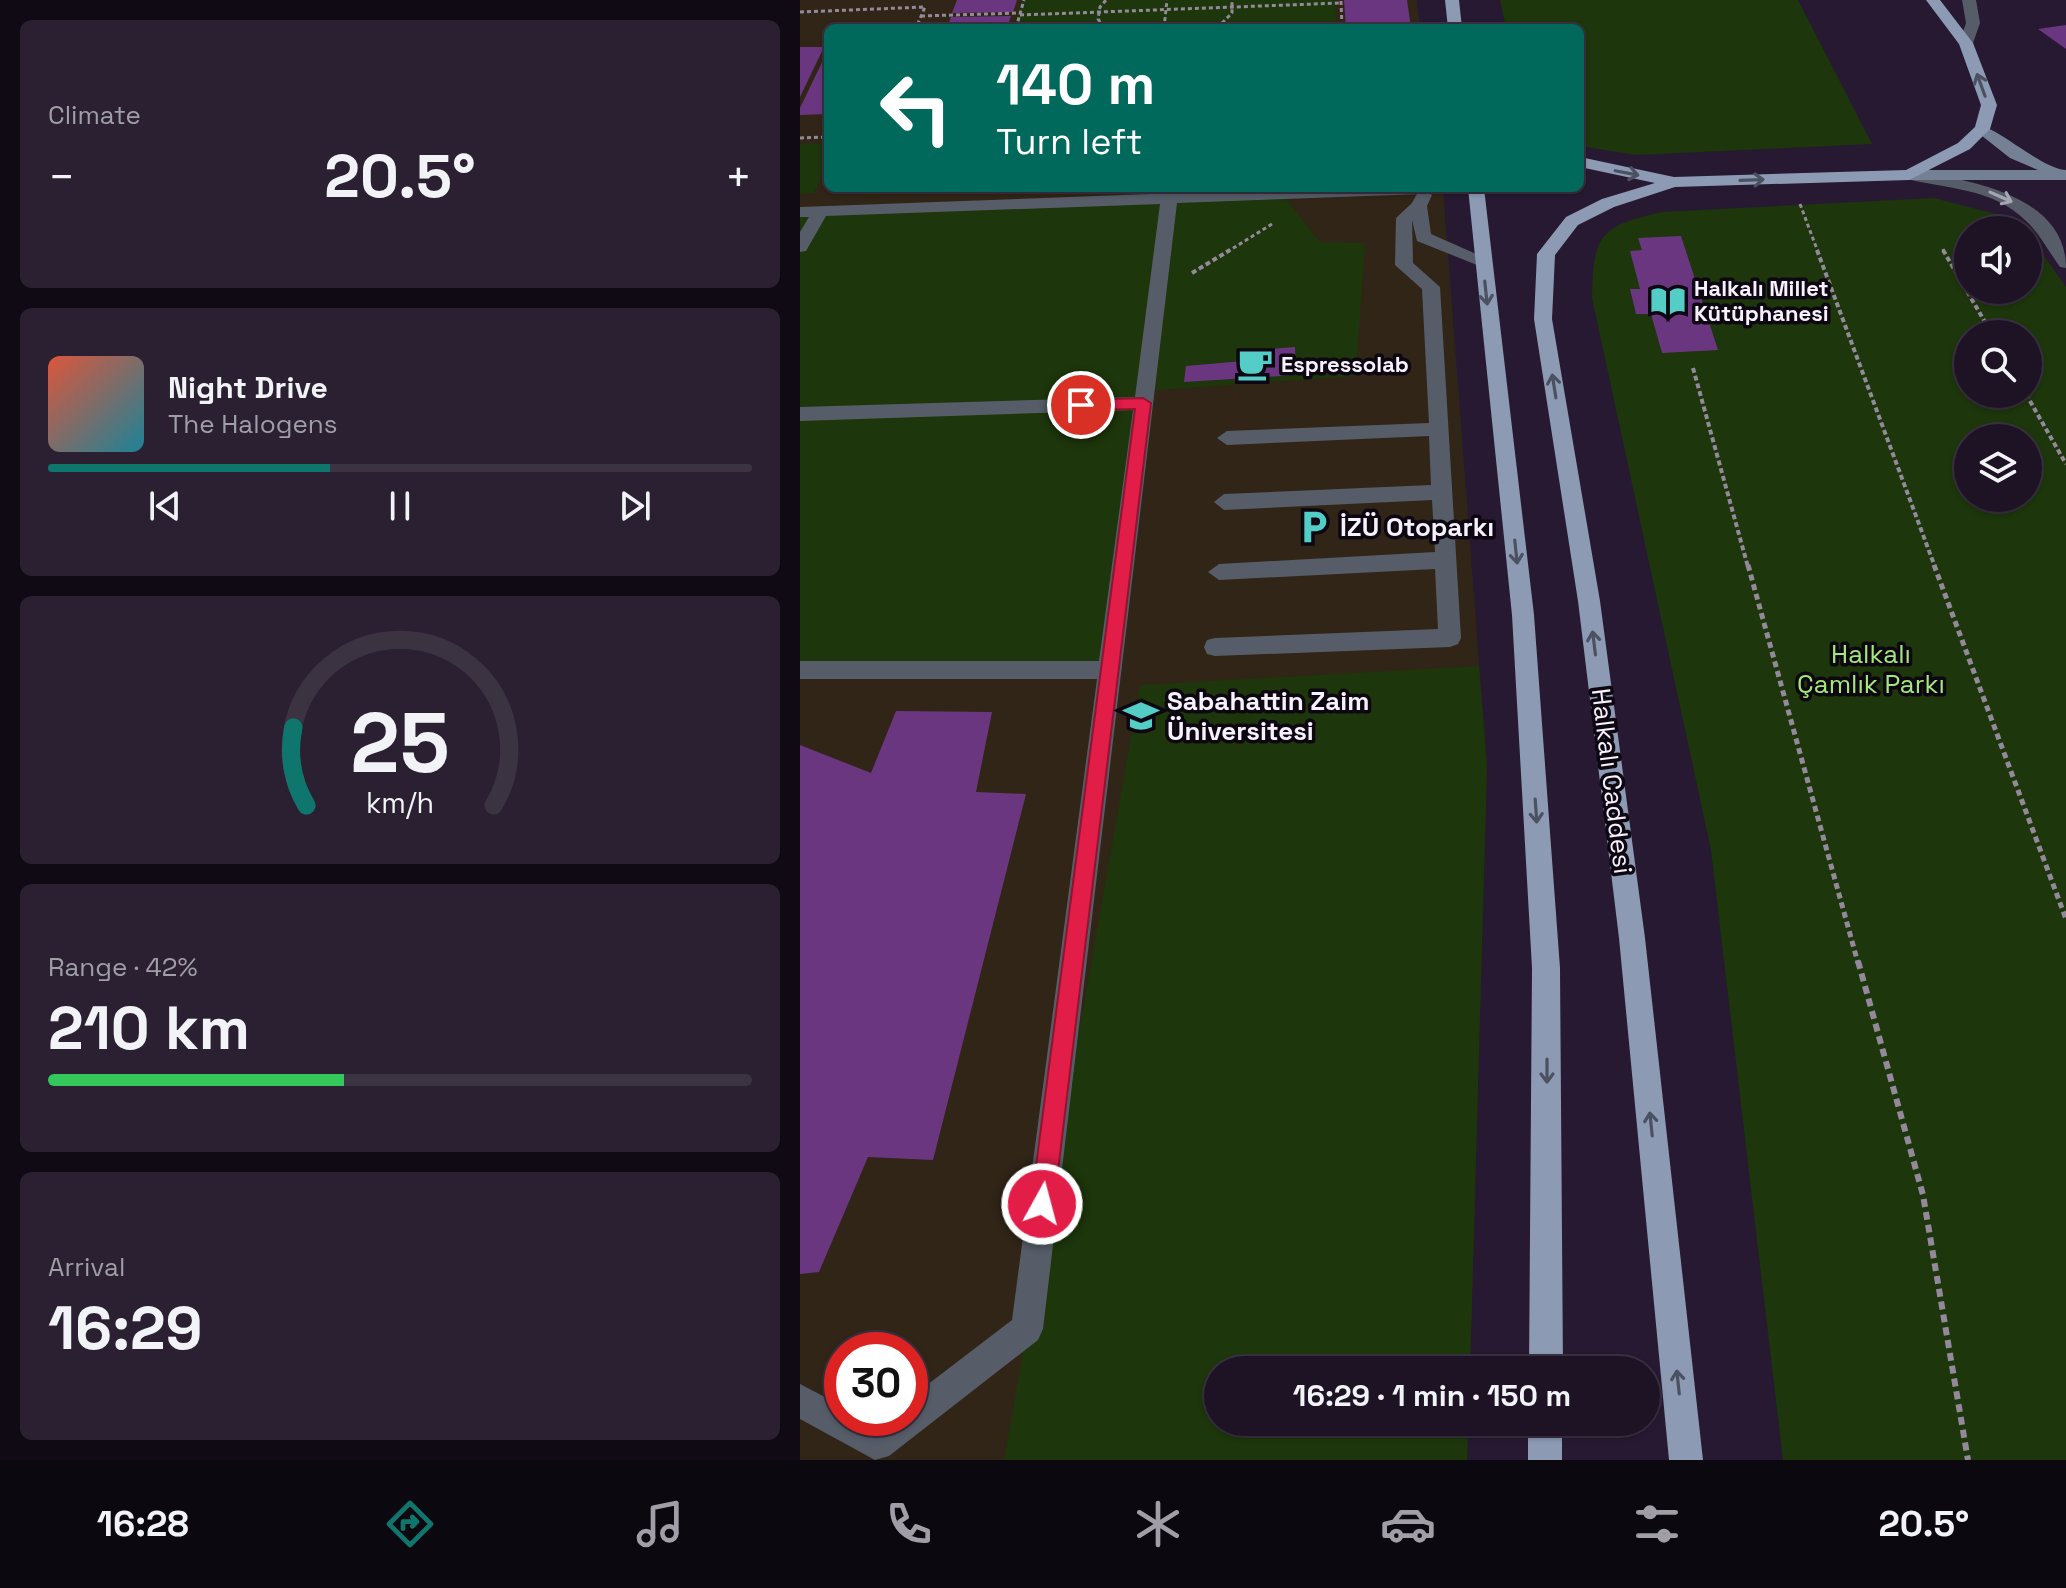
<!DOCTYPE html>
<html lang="en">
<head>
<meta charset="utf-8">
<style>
	:root { --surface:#1d1325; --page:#2a2032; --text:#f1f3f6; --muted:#a09ea7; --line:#3b3242; --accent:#0f766e }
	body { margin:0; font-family:"Space Grotesk",sans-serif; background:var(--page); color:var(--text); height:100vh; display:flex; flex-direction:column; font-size:30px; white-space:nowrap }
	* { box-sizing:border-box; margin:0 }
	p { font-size:26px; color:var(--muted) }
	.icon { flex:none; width:44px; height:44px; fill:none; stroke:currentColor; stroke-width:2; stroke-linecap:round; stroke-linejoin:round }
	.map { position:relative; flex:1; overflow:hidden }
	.side { display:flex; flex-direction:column; gap:20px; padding:20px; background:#100a14; width:800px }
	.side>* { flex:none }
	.banner { position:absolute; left:24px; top:24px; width:760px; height:168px; border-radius:12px; box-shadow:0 2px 6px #0004,0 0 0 2px var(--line); background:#00695c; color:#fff; overflow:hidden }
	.fabs { position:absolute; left:1154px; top:216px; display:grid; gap:16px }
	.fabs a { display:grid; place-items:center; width:88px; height:88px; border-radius:50%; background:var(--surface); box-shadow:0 2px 6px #0004,0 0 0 2px var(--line); font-size:40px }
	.speed { position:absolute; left:24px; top:1332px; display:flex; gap:16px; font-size:40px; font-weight:700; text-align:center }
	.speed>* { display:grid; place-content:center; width:104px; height:104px; border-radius:50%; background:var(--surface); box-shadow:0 2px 6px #0004,0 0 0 2px var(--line); line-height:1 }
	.speed .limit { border:12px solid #d22; background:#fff; color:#111 }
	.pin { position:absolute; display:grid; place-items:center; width:68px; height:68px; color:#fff; margin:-34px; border:4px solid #fff; border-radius:50%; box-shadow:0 2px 8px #0007 }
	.me { position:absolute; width:88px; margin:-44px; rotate:7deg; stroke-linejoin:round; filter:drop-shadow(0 0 6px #0008) }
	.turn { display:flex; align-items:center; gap:28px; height:168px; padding:0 40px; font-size:36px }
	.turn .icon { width:104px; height:104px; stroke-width:2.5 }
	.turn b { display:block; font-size:56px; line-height:68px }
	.big { font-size:60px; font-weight:700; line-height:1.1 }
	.side .tile { flex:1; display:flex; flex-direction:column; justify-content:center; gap:12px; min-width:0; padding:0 28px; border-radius:12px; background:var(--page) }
	.side .dial { align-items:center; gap:0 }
	.dial svg { height:208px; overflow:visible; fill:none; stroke:var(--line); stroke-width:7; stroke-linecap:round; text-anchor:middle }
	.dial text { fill:var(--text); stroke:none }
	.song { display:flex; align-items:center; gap:24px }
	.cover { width:96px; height:96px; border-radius:12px; background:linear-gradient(135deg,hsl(10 70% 55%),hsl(190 70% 35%)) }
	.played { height:8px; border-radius:4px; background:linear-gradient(90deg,var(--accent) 40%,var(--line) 40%) }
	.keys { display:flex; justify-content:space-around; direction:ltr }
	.heat { display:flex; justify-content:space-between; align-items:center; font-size:44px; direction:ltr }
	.charge { height:12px; border-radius:6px; background:linear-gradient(90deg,#34c759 42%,var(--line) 0) }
	.trip { position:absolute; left:404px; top:1356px; width:456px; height:80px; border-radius:40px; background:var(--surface); box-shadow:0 2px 6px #0004,0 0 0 2px var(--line); font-weight:700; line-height:80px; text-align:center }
	.tabs { display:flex; height:128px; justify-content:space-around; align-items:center; background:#0c080f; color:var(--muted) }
	.tabs .icon { width:56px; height:56px }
	.tabs .active { color:var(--accent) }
	.tabs b { font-size:36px; color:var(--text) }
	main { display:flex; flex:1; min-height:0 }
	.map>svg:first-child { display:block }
	.education { fill:#312517; fill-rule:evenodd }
	.green { fill:#1d360b; fill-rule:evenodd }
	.building { fill:#6b3680 }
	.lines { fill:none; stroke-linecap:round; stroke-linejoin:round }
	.path-far3 { stroke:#93899b; stroke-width:3; stroke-dasharray:4 3; stroke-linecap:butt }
	.path-far2 { stroke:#93899b; stroke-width:4; stroke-dasharray:5 3; stroke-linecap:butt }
	.path-far1 { stroke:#93899b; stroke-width:5; stroke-dasharray:6 4; stroke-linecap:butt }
	.path { stroke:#93899b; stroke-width:6; stroke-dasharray:8 5; stroke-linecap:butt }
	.lane { fill:#565d69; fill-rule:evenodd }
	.street { fill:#565d69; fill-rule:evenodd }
	.secondary { fill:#748093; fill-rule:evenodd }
	.primary { fill:#8c9bb3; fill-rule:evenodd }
	.oneway { stroke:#4c5162 }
	.oneway2 { stroke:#a6a6b3 }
	.route { fill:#e11d48; stroke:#92132f; stroke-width:2 }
	.labels { text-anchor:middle; stroke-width:7; stroke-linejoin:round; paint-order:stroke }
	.far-poi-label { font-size:22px; font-weight:bold; fill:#f7f0fd; stroke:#0d0711; text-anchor:start }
	.poi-label { font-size:26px; font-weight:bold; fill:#f7f0fd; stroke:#0d0711; text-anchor:start }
	.park-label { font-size:26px; fill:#a4e87a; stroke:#0d0711 }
	.street-label { font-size:26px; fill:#f7f0fd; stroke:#0d0711 }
</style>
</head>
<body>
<main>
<section class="side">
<div class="tile"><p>Climate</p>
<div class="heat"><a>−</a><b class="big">20.5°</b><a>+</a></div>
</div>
<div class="tile">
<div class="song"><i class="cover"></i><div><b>Night Drive</b><p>The Halogens</p></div></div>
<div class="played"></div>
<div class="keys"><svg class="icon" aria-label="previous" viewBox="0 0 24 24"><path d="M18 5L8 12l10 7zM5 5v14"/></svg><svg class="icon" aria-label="pause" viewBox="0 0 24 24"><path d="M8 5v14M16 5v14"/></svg><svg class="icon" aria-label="next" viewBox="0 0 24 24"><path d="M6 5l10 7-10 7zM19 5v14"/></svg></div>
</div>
<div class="tile dial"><svg viewBox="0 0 100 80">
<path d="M14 69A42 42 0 1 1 86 69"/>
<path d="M14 69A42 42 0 0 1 9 39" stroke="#0f766e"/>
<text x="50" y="56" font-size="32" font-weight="700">25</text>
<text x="50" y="72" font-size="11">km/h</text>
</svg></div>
<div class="tile"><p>Range · 42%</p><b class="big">210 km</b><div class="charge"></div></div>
<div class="tile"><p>Arrival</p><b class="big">16:29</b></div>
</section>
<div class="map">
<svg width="1266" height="1460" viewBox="0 0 1266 1460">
	<rect width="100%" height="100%" fill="#271931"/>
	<!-- education -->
	<path class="education" d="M 0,0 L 617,0 L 620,28 L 28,28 L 28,188 L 643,188 L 687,767 L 670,1370 L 418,1370 L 418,1422 L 668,1422 L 667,1460 L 0,1460 ZM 42,1350 L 110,1350 L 110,1418 L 42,1418 Z"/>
	<!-- green -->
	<path class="green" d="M 222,0 L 535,0 L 537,28 L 213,28 Z
		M 700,0 L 998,0 L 1072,144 L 836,155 L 780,146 L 780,28 L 706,28 Z
		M 28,143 L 28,162 L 14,193 L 0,194 L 0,144 Z
		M 70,188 L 252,188 L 68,195 Z
		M 482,194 L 520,242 L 565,243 L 556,376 L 345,391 L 310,670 L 0,670 L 0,212 Z
		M 1134,198 L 1215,219 L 1225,230 L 1168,230 L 1168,290 L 1228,290 L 1228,233 L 1266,287 L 1266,1460 L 983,1460 L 911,850 L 792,298 C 793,234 800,226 862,212 ZM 1168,334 L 1228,334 L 1228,394 L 1168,394 ZM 1168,438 L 1228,438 L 1228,498 L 1168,498 Z
		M 679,666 L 687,767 L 670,1370 L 418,1370 L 418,1422 L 668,1422 L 667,1460 L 204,1460 L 340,685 Z"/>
	<!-- building -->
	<path class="building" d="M 157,0 L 217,0 L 213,12 L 152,13 Z
		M 544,0 L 607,0 L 611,28 L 546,28 Z
		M 211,16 L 207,28 L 147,28 L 151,17 Z
		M 1266,25 L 1266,49 L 1238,29 Z
		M 0,47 L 24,47 L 0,97 Z
		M 28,50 L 28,114 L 0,115 L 0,108 Z
		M 881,236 L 918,350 L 862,353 L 851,314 L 836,314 L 830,289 L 840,289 L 830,251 L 842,250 L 838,238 Z
		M 495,347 L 496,375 L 384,382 L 386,366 L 443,361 L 455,350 Z
		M 96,711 L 192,712 L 176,792 L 226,794 L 133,1160 L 68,1157 L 19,1272 L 0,1274 L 0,745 L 71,773 Z"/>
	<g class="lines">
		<!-- path-far3 -->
		<path class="path-far3" d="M 541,1 L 542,28
			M 0,12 L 125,7 L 116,28
			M 220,15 L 541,3
			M 121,16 L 220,13
			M 216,28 L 224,0
			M 304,28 L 298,19 L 300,7 L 306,0
			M 364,28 L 367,0
			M 417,28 L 432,13 L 432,0
			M 0,138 L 28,137
			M 1000,204 L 1018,252
			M 1143,249 L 1144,252
			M 427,252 L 472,224"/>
		<!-- path-far2 -->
		<path class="path-far2" d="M 1017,250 L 1135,567
			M 1143,250 L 1192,334
			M 392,273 L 430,250
			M 893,368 L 948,567
			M 1226,394 L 1266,464"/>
		<!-- path-far1 -->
		<path class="path-far1" d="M 948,565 L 1058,963
			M 1134,565 L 1266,919"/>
		<!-- path -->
		<path class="path" d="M 1058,961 L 1123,1195 L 1168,1460"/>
		<!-- lane -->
		<path class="lane" d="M 1162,0 L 1176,0 L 1180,23 L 1173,43 L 1166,47 L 1159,43 L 1166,23 Z
			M 624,190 L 632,195 L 627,206 L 631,234 L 692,261 L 689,265 L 677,265 L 617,241 L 612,220 L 613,263 L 640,287 L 661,638 L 658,644 L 650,647 L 415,656 L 407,654 L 404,647 L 407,640 L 415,638 L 638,629 L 635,569 L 419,580 L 408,572 L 419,564 L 635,552 L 632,500 L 424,510 L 414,502 L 424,494 L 631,485 L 629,436 L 427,445 L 417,438 L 427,431 L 629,423 L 622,289 L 595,265 L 596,218 L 612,203 L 618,192 Z"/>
		<!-- street -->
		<path class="street" d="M 1109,170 C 1165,180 1266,193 1266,268 L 1260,267 C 1249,252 1240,234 1226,221 C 1194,188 1146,189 1103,178 L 1101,175 Z
			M 516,188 L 658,188 L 650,193 L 377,203 L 243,1329 L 238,1340 L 89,1456 L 75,1460 L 0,1419 L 0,1384 L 42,1406 L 42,1418 L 64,1418 L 75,1424 L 83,1418 L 110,1418 L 110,1398 L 212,1320 L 297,679 L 0,679 L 0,661 L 299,661 L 333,410 L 0,421 L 0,407 L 335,397 L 360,204 L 26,216 L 6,251 L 0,252 L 0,232 L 9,217 L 0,217 L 0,207 Z"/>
		<!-- secondary -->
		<path class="secondary" d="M 1177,126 C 1193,123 1241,169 1266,170 L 1266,180 L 1109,180 L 1101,175 L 1109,170 L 1238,170 L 1210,158 L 1177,132 Z"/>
		<!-- primary -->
		<path class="primary" d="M 645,0 L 659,0 L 662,28 L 648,28 Z
			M 1126,0 L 1140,0 L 1173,43 L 1197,105 L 1190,129 L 1170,149 L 1109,180 L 875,187 L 814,207 L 778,225 L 755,255 L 752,319 L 800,601 L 845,938 L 903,1460 L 869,1460 L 819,938 L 778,601 L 734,319 L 737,254 L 766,217 L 802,199 L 855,183 L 780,167 L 780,157 L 874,177 L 1106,170 L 1158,143 L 1175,127 L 1181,105 L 1159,44 Z
			M 668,188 L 684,188 L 734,615 L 760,968 L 763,1370 L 729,1370 L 732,968 L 712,615 Z
			M 728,1422 L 762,1422 L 762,1460 L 728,1460 Z"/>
	</g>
	<!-- one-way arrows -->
	<defs><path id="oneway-shaft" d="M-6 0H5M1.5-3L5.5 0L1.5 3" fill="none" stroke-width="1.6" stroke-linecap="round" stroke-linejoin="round" transform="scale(2)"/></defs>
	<g class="oneway">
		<use href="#oneway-shaft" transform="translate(1181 85) rotate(-110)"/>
		<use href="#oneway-shaft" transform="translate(827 173) rotate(11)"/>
		<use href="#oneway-shaft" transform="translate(952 180) rotate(-2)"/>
		<use href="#oneway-shaft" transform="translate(686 293) rotate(84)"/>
		<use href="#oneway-shaft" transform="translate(754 386) rotate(-99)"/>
		<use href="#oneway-shaft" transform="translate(716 552) rotate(84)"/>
		<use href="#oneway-shaft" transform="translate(794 643) rotate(-97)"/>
		<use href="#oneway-shaft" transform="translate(736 811) rotate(86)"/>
		<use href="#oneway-shaft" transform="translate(747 1071) rotate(90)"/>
		<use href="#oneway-shaft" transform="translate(851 1124) rotate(-96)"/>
		<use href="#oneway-shaft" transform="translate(878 1382) rotate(-96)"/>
	</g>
	<use class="oneway2" href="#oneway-shaft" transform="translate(1201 197) rotate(24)"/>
	<!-- route -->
	<path class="route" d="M 343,398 L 351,403 L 254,1204 L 251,1212 L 242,1215 L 234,1212 L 231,1204 L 335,409 L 281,410 L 274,405 L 281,400 Z"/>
	<!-- icons -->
	<defs>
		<g id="library-bare" transform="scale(2.76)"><path d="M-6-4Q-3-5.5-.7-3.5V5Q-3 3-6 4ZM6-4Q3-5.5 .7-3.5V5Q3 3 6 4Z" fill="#54cdc7" stroke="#0d0711" stroke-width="2.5" paint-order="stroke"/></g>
		<g id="cafe-bare" transform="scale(2.76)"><path d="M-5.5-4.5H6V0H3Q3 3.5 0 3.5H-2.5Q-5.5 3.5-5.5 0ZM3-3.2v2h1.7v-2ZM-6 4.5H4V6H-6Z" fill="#54cdc7" stroke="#0d0711" stroke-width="2.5" paint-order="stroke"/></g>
		<g id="parking-bare" transform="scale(2.76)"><path d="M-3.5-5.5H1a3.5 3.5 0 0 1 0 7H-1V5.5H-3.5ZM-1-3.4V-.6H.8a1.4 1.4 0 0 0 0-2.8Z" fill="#54cdc7" stroke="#0d0711" stroke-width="2.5" paint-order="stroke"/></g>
		<g id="university-bare" transform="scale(2.76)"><path d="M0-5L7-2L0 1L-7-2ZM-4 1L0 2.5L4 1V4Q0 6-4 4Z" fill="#54cdc7" stroke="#0d0711" stroke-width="2.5" paint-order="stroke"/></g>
	</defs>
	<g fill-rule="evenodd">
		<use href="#library-bare" x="868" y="301"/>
		<use href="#cafe-bare" x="455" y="364"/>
		<use href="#parking-bare" x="514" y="527"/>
		<use href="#university-bare" x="341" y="716"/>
	</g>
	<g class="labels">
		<!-- far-poi labels -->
		<g class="far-poi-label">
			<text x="894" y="296">Halkalı Millet<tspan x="894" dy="25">Kütüphanesi</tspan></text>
			<text x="481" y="372">Espressolab</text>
		</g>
		<!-- poi labels -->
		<g class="poi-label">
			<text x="540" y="536">İZÜ Otoparkı</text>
			<text x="367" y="710">Sabahattin Zaim<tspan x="367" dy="30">Üniversitesi</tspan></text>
		</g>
		<!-- park labels -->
		<g class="park-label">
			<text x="1071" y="663">Halkalı<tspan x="1071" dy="30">Çamlık Parkı</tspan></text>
		</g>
		<!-- street labels -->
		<g class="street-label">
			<text transform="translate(812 781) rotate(83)" y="9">Halkalı Caddesi</text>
		</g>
	</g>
</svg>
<div class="fabs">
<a><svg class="icon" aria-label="sound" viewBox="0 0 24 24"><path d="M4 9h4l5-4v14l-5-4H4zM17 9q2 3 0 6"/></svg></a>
<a><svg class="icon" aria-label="search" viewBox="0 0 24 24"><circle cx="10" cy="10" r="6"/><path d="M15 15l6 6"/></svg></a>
<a><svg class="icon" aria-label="layers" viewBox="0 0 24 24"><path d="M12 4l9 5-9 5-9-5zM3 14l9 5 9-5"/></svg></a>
</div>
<div class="speed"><div class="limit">30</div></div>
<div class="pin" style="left:281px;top:405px;background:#d93025"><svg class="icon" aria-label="arrive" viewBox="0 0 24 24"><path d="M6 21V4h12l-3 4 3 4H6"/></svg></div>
<svg class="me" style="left:242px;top:1204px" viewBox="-20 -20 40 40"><circle r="17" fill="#e11d48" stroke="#fff" stroke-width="3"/><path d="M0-11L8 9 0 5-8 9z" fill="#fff"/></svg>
<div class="trip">16:29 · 1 min · 150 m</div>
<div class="banner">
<div class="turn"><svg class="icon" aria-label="left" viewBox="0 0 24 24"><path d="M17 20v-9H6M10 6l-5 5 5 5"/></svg><div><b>140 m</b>Turn left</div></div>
</div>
</div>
</main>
<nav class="tabs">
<b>16:28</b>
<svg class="icon active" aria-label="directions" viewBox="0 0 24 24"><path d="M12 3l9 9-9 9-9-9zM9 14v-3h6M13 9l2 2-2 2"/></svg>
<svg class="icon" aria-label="music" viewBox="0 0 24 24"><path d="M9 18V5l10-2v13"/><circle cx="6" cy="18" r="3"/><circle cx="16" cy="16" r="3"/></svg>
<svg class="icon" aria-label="phone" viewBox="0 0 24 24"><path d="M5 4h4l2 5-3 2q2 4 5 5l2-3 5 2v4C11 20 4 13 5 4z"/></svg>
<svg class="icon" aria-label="climate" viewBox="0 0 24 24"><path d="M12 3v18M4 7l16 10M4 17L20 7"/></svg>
<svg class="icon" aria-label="car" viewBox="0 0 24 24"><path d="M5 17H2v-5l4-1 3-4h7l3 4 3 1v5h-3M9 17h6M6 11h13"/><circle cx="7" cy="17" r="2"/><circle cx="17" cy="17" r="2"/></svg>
<svg class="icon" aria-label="filters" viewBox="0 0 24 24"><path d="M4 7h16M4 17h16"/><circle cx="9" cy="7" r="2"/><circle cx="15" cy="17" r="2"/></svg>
<b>20.5°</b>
</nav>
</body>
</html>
